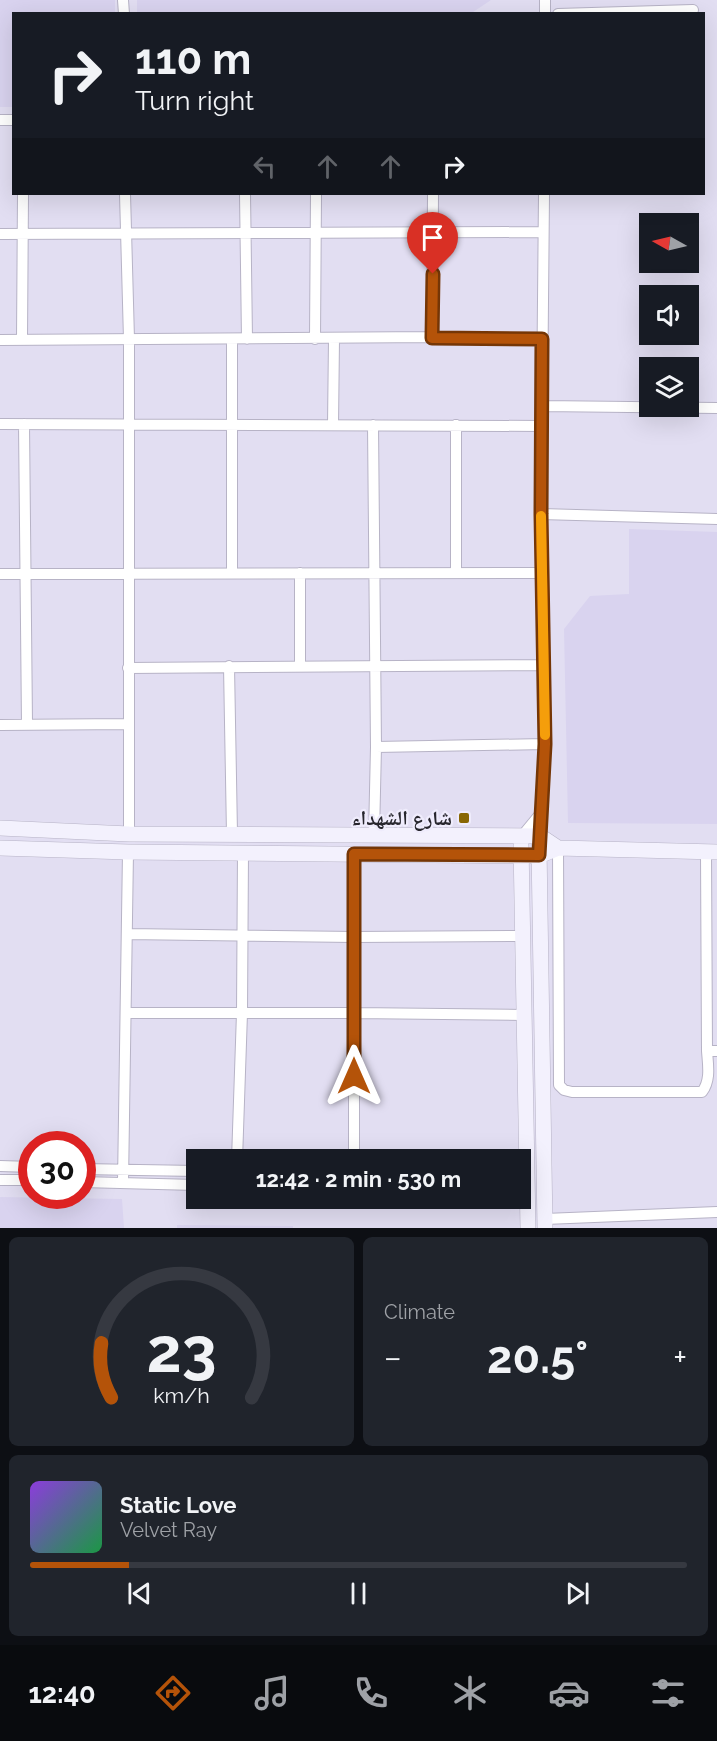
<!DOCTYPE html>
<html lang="en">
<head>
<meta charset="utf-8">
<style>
	:root { --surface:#171b24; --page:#20242c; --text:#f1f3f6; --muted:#9ea1a6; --line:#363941; --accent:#b45309 }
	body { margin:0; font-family:Raleway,"Noto Naskh Arabic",sans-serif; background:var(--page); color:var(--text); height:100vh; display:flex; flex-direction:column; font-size:22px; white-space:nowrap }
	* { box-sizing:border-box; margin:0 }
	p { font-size:20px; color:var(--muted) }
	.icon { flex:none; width:33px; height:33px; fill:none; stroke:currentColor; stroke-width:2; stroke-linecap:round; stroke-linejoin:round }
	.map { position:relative; height:1228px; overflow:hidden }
	.sheet { display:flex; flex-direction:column; gap:9px; padding:9px; background:#0d0f14; flex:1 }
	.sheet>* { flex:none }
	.hud { position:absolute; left:12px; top:12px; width:693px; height:183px; border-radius:0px; box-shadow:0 6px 24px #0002; background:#171b24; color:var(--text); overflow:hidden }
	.needle { width:39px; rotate:278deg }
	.controls { position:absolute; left:639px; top:213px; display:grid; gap:12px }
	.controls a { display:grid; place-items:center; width:60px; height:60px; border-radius:0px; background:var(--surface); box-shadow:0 6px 24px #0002; font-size:30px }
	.speed { position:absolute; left:18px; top:1131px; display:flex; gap:12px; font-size:30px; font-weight:700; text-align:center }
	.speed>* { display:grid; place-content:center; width:78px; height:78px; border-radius:50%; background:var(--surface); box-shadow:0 6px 24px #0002; line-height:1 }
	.speed .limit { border:9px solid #d22; background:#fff; color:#111 }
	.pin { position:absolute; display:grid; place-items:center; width:51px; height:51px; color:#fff; margin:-62px -26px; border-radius:50% 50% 50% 0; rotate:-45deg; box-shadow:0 0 6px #0007 }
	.pin .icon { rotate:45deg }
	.me { position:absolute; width:66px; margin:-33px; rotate:0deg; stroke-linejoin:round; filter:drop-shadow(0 0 4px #0008) }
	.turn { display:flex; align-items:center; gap:21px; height:126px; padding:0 24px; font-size:27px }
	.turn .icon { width:78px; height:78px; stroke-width:2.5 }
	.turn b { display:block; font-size:42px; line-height:51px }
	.lanes { display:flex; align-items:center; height:57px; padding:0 24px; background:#0003; justify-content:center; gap:30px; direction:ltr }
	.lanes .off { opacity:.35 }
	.big { font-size:45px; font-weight:700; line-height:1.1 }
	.sheet .tile { flex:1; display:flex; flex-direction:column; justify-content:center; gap:9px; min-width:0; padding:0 21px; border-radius:9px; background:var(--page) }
	.sheet .dial { align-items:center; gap:0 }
	.dial svg { height:156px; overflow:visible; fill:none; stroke:var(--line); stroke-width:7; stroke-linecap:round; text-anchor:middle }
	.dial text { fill:var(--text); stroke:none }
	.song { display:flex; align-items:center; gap:18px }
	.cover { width:72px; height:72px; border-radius:9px; background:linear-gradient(135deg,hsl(270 70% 55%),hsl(140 70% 35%)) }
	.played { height:6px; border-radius:3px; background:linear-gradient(90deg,var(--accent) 15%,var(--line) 15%) }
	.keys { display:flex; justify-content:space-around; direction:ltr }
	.heat { display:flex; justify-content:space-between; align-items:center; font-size:33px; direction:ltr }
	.sheet .tiles { flex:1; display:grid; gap:9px; grid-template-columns:1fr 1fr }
	.tile:last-child { grid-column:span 2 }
	.trip { position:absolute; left:186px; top:1149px; width:345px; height:60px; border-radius:0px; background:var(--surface); box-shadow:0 6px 24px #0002; font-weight:700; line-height:60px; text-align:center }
	.menu { display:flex; height:96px; justify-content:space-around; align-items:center; background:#090b0e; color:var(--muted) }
	.menu .icon { width:42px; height:42px }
	.menu .current { color:var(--accent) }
	.menu b { font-size:27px; color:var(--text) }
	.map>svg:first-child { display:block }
	.built { fill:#d9d3ef }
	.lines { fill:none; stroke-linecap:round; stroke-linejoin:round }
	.street-casing { stroke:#b7b3c6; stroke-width:12 }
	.secondary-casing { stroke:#b7b3c6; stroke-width:16 }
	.street { stroke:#fff; stroke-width:10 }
	.secondary { stroke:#f3f1fd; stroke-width:15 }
	.route-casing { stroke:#753606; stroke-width:15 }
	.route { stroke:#b45309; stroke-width:10 }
	.slow { stroke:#f59e0b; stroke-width:10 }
	.poi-dot { fill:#896704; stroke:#efecfc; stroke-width:2 }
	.labels { text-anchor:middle; stroke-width:4.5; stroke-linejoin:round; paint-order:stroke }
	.poi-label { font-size:20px; font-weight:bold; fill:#27262d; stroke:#efecfc; text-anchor:end }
</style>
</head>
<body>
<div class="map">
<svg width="717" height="1228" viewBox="0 0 717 1228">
	<rect width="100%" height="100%" fill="#e2def2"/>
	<!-- built -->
	<path class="built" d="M 0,0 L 115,0 L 115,13 L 14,14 L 13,107 L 0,107 Z
		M 137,0 L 491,0 L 470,14 L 137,14 Z
		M 629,529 L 717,532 L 717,824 L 568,823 L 564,629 L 590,596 L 629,594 Z
		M 0,1197 L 122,1199 L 124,1228 L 0,1228 Z
		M 177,1225 L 293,1226 L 293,1228 L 177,1228 Z"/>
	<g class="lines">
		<!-- street casing -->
		<g class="street-casing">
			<path id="street" d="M 123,0 L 124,14
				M 545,0 L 545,14
				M 558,14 L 693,10
				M 0,120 L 14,120
				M 125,194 L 129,339 L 129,834
				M 245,194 L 247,339
				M 0,234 L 543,232
				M 432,337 L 433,194
				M 22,339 L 23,194
				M 315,339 L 316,194
				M 0,340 L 432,337 L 542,339
				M 542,406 L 717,408
				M 0,424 L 542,426
				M 24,424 L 27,724
				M 333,425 L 334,339
				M 373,425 L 376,747 L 374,835
				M 541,514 L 717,519
				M 232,573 L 232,339
				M 456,573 L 456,425
				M 0,574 L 543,573
				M 229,666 L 232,834
				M 300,666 L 300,573
				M 128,668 L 544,665
				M 0,725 L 128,724
				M 376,747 L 545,744
				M 522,836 L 541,813
				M 540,836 L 545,744 L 541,514 L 544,194
				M 558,848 L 559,1085 L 564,1090 L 572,1092 L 702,1092 C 711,1080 708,1065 707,1051
				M 706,853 L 707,1051 L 717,1051
				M 127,934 L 354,937 L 522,936
				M 126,1013 L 355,1013 L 523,1015
				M 237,1160 L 242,1013 L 243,852
				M 354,1160 L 354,854
				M 0,1166 L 32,1167
				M 82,1169 L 196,1171
				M 0,1180 L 32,1180
				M 82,1182 L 196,1185
				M 123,1183 L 128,852
				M 545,1219 L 717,1212"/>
		</g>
		<!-- secondary casing -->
		<g class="secondary-casing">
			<path id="secondary" d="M 0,828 L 129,834 L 540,836 L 558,848
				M 521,845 L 528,1228
				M 539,847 L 545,1228
				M 0,848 L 128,852 L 539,856 L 558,848 L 717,852"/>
		</g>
		<!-- street -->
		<use href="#street" class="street"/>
		<!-- secondary -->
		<use href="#secondary" class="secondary"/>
	</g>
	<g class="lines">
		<!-- route casing -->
		<g class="route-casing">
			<path id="route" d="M 354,1076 L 354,854 L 539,855 L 545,744 L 541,514 L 542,339 L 432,338 L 433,274"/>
		</g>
		<!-- route -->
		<use href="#route" class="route"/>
		<!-- slow -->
		<path class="slow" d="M 541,516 L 545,735"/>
	</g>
	<!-- markers -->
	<rect class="poi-dot" x="458" y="812" width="12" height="12" rx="3"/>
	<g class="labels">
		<!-- poi labels -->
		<g class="poi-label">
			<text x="452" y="825">شارع الشهداء</text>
		</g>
	</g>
</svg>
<div class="controls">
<a><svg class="needle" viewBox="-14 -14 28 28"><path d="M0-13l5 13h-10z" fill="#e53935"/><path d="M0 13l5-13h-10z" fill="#9ea1a6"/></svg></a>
<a><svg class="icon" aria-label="sound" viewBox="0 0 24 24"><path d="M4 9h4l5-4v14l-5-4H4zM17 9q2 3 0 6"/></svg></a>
<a><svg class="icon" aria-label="layers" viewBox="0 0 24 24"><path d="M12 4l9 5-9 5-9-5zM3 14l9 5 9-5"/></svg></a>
</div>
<div class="speed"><div class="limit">30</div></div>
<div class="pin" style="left:433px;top:274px;background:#d93025"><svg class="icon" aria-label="arrive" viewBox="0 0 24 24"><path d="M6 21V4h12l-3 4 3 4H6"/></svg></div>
<svg class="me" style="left:354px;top:1076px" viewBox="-20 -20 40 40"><path d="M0-17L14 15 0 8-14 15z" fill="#b45309" stroke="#fff" stroke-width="4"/></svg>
<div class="trip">12:42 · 2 min · 530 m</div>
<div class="hud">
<div class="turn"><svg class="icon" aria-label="right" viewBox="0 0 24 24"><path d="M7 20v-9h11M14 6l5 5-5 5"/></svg><div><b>110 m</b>Turn right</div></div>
<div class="lanes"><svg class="icon off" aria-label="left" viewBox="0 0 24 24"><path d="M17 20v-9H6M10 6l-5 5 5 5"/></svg><svg class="icon off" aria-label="ahead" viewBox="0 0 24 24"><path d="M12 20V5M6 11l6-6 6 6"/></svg><svg class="icon off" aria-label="ahead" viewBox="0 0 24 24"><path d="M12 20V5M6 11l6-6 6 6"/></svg><svg class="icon" aria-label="right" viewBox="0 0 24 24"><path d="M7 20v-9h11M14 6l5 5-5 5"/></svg></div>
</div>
</div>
<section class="sheet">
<div class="tiles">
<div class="tile dial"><svg viewBox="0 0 100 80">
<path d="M14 69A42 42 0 1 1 86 69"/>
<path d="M14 69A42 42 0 0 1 9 41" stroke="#b45309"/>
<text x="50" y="56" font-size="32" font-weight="700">23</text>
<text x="50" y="72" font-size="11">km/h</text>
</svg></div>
<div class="tile"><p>Climate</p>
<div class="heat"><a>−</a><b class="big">20.5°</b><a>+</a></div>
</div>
<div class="tile">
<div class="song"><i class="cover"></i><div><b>Static Love</b><p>Velvet Ray</p></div></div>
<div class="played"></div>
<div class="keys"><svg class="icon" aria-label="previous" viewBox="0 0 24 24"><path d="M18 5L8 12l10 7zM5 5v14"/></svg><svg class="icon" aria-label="pause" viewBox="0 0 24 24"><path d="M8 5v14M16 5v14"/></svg><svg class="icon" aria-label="next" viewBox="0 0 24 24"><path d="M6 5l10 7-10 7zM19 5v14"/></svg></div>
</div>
</div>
</section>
<nav class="menu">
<b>12:40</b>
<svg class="icon current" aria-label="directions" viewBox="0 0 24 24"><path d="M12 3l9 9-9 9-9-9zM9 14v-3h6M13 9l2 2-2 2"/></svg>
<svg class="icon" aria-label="music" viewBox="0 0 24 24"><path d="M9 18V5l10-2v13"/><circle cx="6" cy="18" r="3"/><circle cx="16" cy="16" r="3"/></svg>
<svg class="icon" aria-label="phone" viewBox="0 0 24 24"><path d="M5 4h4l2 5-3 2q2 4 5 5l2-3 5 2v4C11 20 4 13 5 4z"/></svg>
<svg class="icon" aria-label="climate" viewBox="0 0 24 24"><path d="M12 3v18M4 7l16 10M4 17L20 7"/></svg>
<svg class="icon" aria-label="car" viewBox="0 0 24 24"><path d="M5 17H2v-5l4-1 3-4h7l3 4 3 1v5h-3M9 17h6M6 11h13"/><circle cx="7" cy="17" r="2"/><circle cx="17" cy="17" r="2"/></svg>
<svg class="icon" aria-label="filters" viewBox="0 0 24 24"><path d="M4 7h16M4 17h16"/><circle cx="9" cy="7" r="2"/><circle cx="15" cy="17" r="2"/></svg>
</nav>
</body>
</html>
